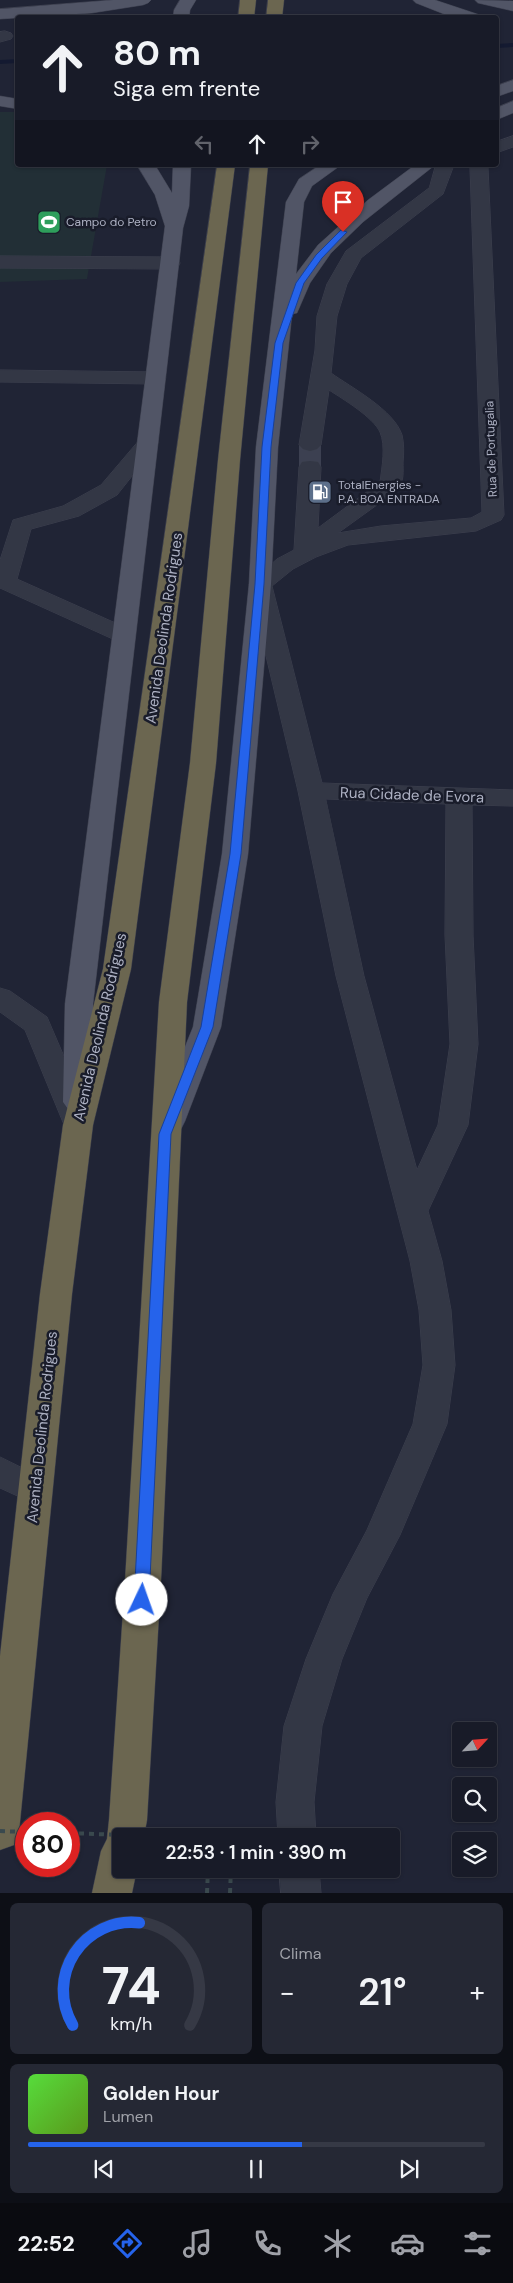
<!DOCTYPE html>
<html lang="pt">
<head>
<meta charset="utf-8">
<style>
	:root { --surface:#181b28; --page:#252834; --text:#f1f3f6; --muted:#9fa1a8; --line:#363945; --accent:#2563eb }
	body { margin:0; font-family:"DM Sans",sans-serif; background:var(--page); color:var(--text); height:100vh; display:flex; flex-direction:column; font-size:19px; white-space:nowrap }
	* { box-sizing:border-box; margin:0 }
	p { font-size:16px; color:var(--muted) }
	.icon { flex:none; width:28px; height:28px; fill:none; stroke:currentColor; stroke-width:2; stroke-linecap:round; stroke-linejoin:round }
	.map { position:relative; height:1893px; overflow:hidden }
	.drawer { display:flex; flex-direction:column; gap:10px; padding:10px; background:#0d0f16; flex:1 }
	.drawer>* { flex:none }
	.guide { position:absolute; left:15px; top:15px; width:484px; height:152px; border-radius:5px; box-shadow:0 1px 4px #0004,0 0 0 1px var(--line); background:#181b28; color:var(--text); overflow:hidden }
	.needle { width:32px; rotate:64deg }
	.tools { position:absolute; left:452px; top:1722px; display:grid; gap:10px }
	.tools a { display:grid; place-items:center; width:45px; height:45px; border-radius:5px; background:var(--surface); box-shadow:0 1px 4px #0004,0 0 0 1px var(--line); font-size:25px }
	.speed { position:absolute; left:15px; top:1812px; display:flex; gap:10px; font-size:25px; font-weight:700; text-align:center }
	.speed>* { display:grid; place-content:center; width:65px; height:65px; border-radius:50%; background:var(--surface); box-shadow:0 1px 4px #0004,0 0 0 1px var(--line); line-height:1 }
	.speed .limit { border:8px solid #d22; background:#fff; color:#111 }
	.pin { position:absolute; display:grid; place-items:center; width:42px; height:42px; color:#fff; margin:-51px -21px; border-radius:50% 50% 50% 0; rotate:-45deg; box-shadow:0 0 5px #0007 }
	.pin .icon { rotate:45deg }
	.me { position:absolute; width:55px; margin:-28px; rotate:3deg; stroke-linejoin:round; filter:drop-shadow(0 0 4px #0008) }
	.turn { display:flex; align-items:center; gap:18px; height:105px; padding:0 15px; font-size:22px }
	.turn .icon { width:65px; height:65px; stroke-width:2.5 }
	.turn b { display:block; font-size:35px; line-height:42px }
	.lanes { display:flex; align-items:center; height:48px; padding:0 15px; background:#0003; justify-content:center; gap:25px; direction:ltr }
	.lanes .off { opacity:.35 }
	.big { font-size:38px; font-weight:600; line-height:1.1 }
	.drawer .card { flex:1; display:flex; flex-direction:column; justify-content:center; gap:8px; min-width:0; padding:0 18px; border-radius:8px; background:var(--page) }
	.drawer .dial { align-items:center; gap:0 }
	.dial svg { height:130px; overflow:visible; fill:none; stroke:var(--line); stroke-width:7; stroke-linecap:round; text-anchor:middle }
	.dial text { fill:var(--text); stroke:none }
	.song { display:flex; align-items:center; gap:15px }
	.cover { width:60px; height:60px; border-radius:8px; background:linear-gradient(135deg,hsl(110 70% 55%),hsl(90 70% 35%)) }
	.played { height:5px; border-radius:2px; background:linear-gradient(90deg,var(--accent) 60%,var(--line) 60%) }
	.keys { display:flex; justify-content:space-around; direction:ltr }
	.heat { display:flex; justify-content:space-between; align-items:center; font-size:28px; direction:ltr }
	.drawer .tiles { flex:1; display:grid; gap:10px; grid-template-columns:1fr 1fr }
	.card:last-child { grid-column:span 2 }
	.trip { position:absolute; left:112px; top:1828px; width:288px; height:50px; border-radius:5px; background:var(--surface); box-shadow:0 1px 4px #0004,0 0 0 1px var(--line); font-weight:600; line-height:50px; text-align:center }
	.tabs { display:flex; height:80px; justify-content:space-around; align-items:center; background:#0a0b10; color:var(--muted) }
	.tabs .icon { width:35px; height:35px }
	.tabs .on { color:var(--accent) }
	.tabs b { font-size:22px; color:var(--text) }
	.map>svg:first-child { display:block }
	.green { fill:#222f36 }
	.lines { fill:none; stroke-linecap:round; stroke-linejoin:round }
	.stream { fill:#141a31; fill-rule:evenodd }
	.minor-tunnel { stroke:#3c4051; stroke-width:22; stroke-dasharray:22 11; stroke-linecap:butt }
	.minor-casing { stroke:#3d404f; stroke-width:1 }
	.major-casing { stroke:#3d404f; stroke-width:1 }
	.highway-casing { stroke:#3b3e4d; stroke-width:1 }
	.path { stroke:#3a494e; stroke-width:4; stroke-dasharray:5 5; stroke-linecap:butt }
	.minor { fill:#333745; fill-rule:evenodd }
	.major { fill:#515566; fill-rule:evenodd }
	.highway { fill:#6b6650; fill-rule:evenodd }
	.path-bridge { stroke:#3a494e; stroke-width:4; stroke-dasharray:5 5; stroke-linecap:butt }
	.route { fill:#2563eb; stroke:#184099 }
	.labels { text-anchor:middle; stroke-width:5; stroke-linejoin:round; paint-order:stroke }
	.far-poi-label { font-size:12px; fill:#adb1c3; stroke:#191c2a; text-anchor:start }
	.far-street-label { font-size:12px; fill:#adb1c3; stroke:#191c2a }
	.street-label { font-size:15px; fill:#adb1c3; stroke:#191c2a }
</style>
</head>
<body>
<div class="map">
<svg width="513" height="1893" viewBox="0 0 513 1893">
	<rect width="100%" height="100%" fill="#202435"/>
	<!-- green -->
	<path class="green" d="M 0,112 L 17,112 L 18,165 L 107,165 L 87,279 L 0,282 Z"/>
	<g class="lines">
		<!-- stream -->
		<path class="stream" d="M 513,43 L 513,47 L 496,48 L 496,44 Z
			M 18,59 L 18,63 L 0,64 L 0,60 Z"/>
		<!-- minor-tunnel -->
		<path class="minor-tunnel" d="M 310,445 L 310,467"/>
		<!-- minor casing -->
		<g class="minor-casing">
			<path id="minor" d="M 5,31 L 11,33 L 13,36 L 11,39 L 0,42 L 0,32 Z
				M 513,136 L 513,147 L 496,153 L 496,142 Z
				M 436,165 L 454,165 L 443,194 L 361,258 L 347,284 L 337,316 L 331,373 C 352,388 394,410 402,435 C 404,443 404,453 403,462 C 403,471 404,481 399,489 L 338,533 L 381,526 L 471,518 L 482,512 L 470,168 L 472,165 L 490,165 L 488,168 L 504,515 L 501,520 L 476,531 L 348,545 L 316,557 L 293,569 L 272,586 L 322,783 L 513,790 L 513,806 L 472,805 L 473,935 L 478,1044 L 468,1125 L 428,1211 L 442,1261 L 451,1310 L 455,1365 L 447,1424 L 400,1535 L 367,1598 L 342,1659 L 322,1726 L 314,1802 L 316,1836 L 278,1836 L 276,1802 L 284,1726 L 306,1659 L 333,1594 L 367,1530 L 413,1424 L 423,1365 L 419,1310 L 410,1261 L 336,976 L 298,791 L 249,584 L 277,559 L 294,550 L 299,467 L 302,462 L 310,461 L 318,462 L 321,467 L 318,528 L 380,482 C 382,467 386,446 380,432 C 373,417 343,399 329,390 L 321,445 L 317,449 L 310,451 L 303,449 L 299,445 L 315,350 L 317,316 L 327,284 L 346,251 L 429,188 ZM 326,799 L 446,804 L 445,935 L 450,1044 L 438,1125 L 417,1170 L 364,976 Z
				M 0,256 L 171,257 L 178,259 L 180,263 L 178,267 L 171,269 L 0,268 Z
				M 0,370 L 156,372 L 163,374 L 166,378 L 163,382 L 156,384 L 0,382 Z
				M 148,436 L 155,438 L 159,442 L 117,495 L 79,516 L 31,529 L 17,579 L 131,630 L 135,635 L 131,640 L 123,642 L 115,640 L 0,588 L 0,560 L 13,520 L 63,506 L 101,485 L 141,438 Z
				M 0,988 L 10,991 L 47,1017 L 93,1124 L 89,1132 L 78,1135 L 67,1132 L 25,1030 L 0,1012 Z
				M 0,1457 L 47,1480 L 52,1490 L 47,1500 L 35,1504 L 0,1488 Z
				M 279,1869 L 319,1869 L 321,1893 L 281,1893 Z"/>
		</g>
		<!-- major casing -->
		<g class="major-casing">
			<path id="major" d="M 113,0 L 151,0 L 148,3 L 143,5 L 92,13 L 0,19 L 0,9 Z
				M 180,0 L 196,0 L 190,10 L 189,18 L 173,18 L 174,10 Z
				M 413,0 L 435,0 L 480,15 L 481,18 L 454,18 L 416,3 Z
				M 475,0 L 513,1 L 513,11 L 478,3 Z
				M 513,80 L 513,91 L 496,97 L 496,86 Z
				M 0,96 L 18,99 L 18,109 L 0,106 Z
				M 513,101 L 513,113 L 496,120 L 496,108 Z
				M 137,165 L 155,165 L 172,193 L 173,165 L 191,165 L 189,206 L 183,228 L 93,1004 L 93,1102 L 88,1109 L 78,1113 L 68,1109 L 63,1102 L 65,1004 L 165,226 L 155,195 Z
				M 320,165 L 341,165 L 312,186 L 304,202 L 296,274 L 318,245 L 368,200 L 415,165 L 435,165 L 363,222 L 331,253 L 310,283 L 297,313 L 292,314 L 278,447 L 271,584 L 248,854 L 221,1027 L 185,1121 L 181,1129 L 170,1132 L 159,1129 L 155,1121 L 193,1027 L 222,854 L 249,584 L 256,447 L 286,202 L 299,179 Z"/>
		</g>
		<!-- highway casing -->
		<g class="highway-casing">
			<path id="highway" d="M 240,0 L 256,0 L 254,18 L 238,18 Z
				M 268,0 L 284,0 L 282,18 L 266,18 Z
				M 217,165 L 235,165 L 131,969 L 93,1125 L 72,1294 L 19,1832 L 14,1845 L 0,1850 L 0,1656 L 40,1294 L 63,1125 L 103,969 Z
				M 250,165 L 268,165 L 240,460 L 216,763 L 187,1002 L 161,1581 L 147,1820 L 144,1836 L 121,1836 L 121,1869 L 137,1869 L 132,1893 L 92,1893 L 101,1851 L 107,1839 L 109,1820 L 125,1581 L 159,1002 L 190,763 L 218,460 Z"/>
		</g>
		<!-- path -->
		<path class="path" d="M 207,1893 L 208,1869
			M 230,1893 L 231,1869"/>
		<!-- minor -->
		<use href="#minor" class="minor"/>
		<!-- major -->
		<use href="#major" class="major"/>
		<!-- highway -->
		<use href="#highway" class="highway"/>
		<!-- path-bridge -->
		<path class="path-bridge" d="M 0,1831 L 26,1832
			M 69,1833 L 148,1836"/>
	</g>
	<!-- route -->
	<path class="route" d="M 341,230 L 347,232 L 322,258 L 304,283 L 283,343 L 271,447 L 264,584 L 241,854 L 213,1027 L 171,1134 L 149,1600 L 147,1605 L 142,1607 L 137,1605 L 134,1600 L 159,1134 L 201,1027 L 230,854 L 255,584 L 262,447 L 275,343 L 296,283 L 316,255 Z"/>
	<!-- icons -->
	<defs>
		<g id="stadium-square" transform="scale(1.25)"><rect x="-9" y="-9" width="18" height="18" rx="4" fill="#2e9e5b" stroke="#191c2a"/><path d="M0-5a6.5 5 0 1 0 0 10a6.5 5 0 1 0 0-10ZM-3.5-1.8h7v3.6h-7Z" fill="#fff"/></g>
		<g id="fuel-square" transform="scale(1.25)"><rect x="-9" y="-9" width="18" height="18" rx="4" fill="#5c6f8a" stroke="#191c2a"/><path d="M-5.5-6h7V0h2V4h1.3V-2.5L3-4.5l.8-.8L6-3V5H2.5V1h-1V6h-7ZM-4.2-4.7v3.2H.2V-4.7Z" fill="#fff"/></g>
	</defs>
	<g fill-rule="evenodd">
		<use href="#stadium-square" x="49" y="222"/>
		<use href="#fuel-square" x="320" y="492"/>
	</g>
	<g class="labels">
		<!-- far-poi labels -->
		<g class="far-poi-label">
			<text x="66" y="226">Campo do Petro</text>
			<text x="338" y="489">TotalEnergies -<tspan x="338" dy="14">P.A. BOA ENTRADA</tspan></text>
		</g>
		<!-- far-street labels -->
		<g class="far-street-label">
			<text transform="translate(491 449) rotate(-92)" y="4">Rua de Portugalia</text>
		</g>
		<!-- street labels -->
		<g class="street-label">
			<text transform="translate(164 628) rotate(-82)" y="5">Avenida Deolinda Rodrigues</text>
			<text transform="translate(412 795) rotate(2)" y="5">Rua Cidade de Evora</text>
			<text transform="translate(100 1027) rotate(-77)" y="5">Avenida Deolinda Rodrigues</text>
			<text transform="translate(42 1427) rotate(-84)" y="5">Avenida Deolinda Rodrigues</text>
		</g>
	</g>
</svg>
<div class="tools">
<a><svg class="needle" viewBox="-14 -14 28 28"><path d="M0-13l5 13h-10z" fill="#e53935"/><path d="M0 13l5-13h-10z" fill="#9fa1a8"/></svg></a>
<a><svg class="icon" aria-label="search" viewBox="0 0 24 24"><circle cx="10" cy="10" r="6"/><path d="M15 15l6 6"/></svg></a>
<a><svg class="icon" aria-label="layers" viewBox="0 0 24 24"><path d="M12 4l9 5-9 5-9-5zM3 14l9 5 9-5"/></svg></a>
</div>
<div class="speed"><div class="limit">80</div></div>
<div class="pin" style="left:343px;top:232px;background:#d93025"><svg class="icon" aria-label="arrive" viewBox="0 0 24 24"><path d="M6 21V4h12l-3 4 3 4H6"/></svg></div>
<svg class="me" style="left:142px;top:1600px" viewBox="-20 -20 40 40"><circle r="19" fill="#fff"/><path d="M0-13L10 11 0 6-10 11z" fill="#2563eb"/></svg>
<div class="trip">22:53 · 1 min · 390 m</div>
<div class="guide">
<div class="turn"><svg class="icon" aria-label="ahead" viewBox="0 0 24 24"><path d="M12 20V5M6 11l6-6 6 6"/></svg><div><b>80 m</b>Siga em frente</div></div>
<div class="lanes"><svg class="icon off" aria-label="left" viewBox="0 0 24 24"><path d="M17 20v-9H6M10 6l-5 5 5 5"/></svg><svg class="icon" aria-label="ahead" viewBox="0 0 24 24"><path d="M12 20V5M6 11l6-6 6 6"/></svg><svg class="icon off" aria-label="right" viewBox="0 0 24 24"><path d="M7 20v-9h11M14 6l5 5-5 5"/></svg></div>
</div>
</div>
<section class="drawer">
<div class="tiles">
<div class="card dial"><svg viewBox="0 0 100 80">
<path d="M14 69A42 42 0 1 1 86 69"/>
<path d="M14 69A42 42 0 0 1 55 6" stroke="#2563eb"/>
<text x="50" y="56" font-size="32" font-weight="700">74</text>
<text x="50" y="72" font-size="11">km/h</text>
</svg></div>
<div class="card"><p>Clima</p>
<div class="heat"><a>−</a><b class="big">21°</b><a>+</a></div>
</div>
<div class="card">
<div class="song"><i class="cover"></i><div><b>Golden Hour</b><p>Lumen</p></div></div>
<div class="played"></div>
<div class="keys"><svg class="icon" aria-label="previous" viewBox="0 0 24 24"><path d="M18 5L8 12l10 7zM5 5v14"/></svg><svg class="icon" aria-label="pause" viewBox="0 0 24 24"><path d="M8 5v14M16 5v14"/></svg><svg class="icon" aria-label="next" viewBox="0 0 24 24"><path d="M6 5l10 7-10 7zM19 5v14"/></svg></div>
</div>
</div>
</section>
<nav class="tabs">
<b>22:52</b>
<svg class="icon on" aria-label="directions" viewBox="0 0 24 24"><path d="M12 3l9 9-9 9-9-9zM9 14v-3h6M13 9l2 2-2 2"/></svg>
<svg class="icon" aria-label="music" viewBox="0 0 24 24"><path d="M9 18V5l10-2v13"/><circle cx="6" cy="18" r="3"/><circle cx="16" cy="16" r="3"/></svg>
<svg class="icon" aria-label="phone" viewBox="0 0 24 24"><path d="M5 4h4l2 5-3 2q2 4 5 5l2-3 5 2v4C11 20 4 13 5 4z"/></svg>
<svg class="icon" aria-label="climate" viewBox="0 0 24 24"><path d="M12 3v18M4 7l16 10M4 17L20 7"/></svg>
<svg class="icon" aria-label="car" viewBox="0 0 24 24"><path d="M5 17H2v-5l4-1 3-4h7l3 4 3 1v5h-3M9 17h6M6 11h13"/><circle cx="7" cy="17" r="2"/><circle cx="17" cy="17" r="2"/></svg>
<svg class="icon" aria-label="filters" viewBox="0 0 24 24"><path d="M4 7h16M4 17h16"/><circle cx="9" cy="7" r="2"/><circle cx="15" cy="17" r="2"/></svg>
</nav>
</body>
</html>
